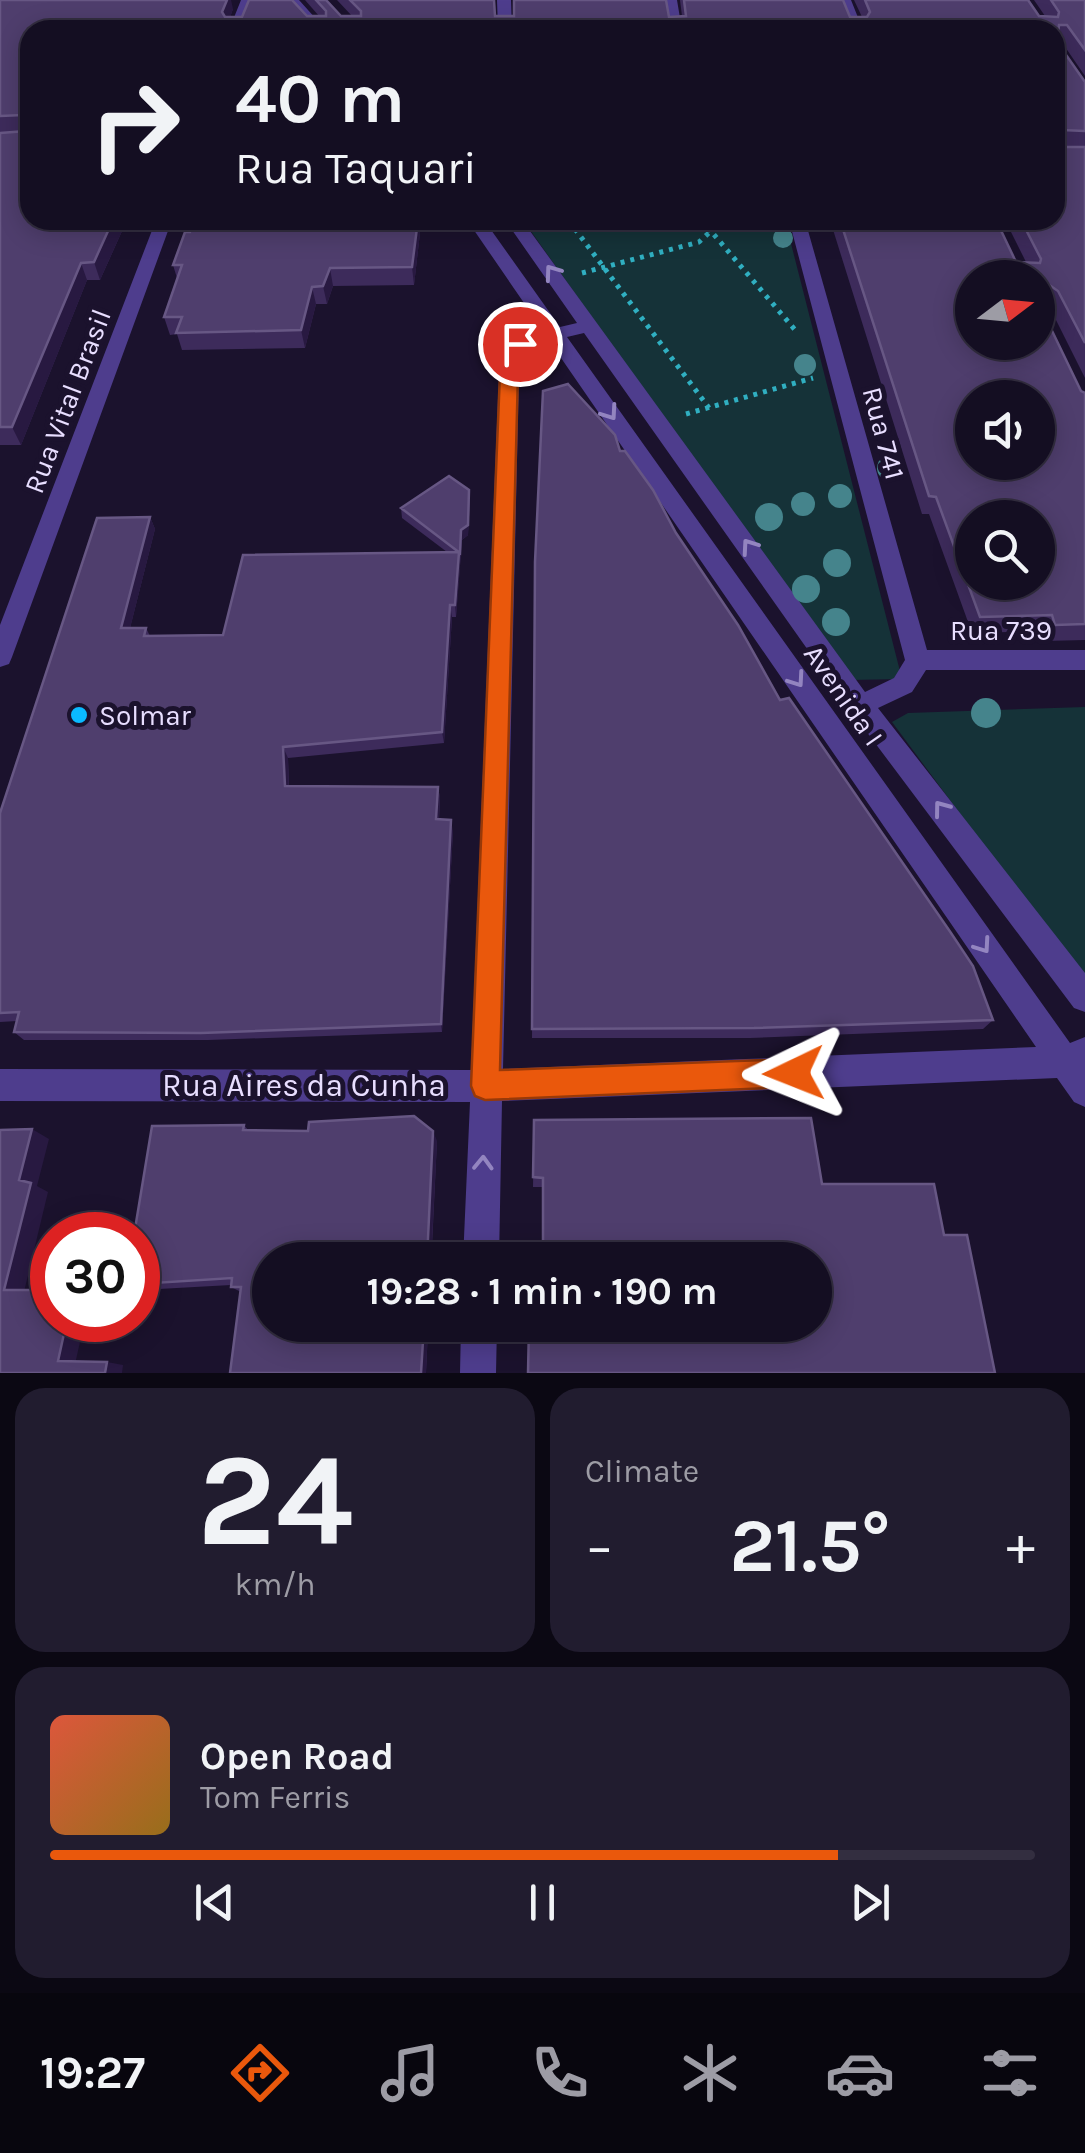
<!DOCTYPE html>
<html lang="en">
<head>
<meta charset="utf-8">
<style>
	:root { --surface:#140e22; --page:#211c2f; --text:#f1f3f6; --muted:#9d9ca5; --line:#332e40; --accent:#ea580c }
	body { margin:0; font-family:Karla,sans-serif; background:var(--page); color:var(--text); height:100vh; display:flex; flex-direction:column; font-size:38px; white-space:nowrap }
	* { box-sizing:border-box; margin:0 }
	p { font-size:32px; color:var(--muted) }
	.icon { flex:none; width:55px; height:55px; fill:none; stroke:currentColor; stroke-width:2; stroke-linecap:round; stroke-linejoin:round }
	.map { position:relative; height:1373px; overflow:hidden }
	.details { display:flex; flex-direction:column; gap:15px; padding:15px; background:#0b0813; flex:1 }
	.details>* { flex:none }
	.top-card { position:absolute; left:20px; top:20px; width:1045px; height:210px; border-radius:30px; box-shadow:0 5px 25px #0003,0 0 0 2px var(--line); background:#140e22; color:var(--text); overflow:hidden }
	.needle { width:65px; rotate:74deg }
	.buttons { position:absolute; left:955px; top:260px; display:grid; gap:20px }
	.buttons a { display:grid; place-items:center; width:100px; height:100px; border-radius:50%; background:var(--surface); box-shadow:0 5px 25px #0003,0 0 0 2px var(--line); font-size:50px }
	.speed { position:absolute; left:30px; top:1212px; display:flex; gap:20px; font-size:50px; font-weight:700; text-align:center }
	.speed>* { display:grid; place-content:center; width:130px; height:130px; border-radius:50%; background:var(--surface); box-shadow:0 5px 25px #0003,0 0 0 2px var(--line); line-height:1 }
	.speed .limit { border:15px solid #d22; background:#fff; color:#111 }
	.pin { position:absolute; display:grid; place-items:center; width:85px; height:85px; color:#fff; margin:-42px; border:5px solid #fff; border-radius:50%; box-shadow:0 2px 10px #0007 }
	.me { position:absolute; width:110px; margin:-55px; rotate:268deg; stroke-linejoin:round; filter:drop-shadow(0 0 8px #0008) }
	.turn { display:flex; align-items:center; gap:35px; height:210px; padding:0 50px; font-size:45px }
	.turn .icon { width:130px; height:130px; stroke-width:2.5 }
	.turn b { display:block; font-size:70px; line-height:85px }
	.big { font-size:75px; font-weight:700; line-height:1.1 }
	.details .card { flex:1; display:flex; flex-direction:column; justify-content:center; gap:15px; min-width:0; padding:0 35px; border-radius:30px; background:var(--page) }
	.details .dial { align-items:center; gap:0 }
	.dial b { font-size:130px; line-height:1 }
	.song { display:flex; align-items:center; gap:30px }
	.cover { width:120px; height:120px; border-radius:15px; background:linear-gradient(135deg,hsl(10 70% 55%),hsl(40 70% 35%)) }
	.played { height:10px; border-radius:5px; background:linear-gradient(90deg,var(--accent) 80%,var(--line) 80%) }
	.keys { display:flex; justify-content:space-around; direction:ltr }
	.heat { display:flex; justify-content:space-between; align-items:center; font-size:55px; direction:ltr }
	.details .tiles { flex:1; display:grid; gap:15px; grid-template-columns:1fr 1fr }
	.card:last-child { grid-column:span 2 }
	.trip { position:absolute; left:252px; top:1242px; width:580px; height:100px; border-radius:50px; background:var(--surface); box-shadow:0 5px 25px #0003,0 0 0 2px var(--line); font-weight:700; line-height:100px; text-align:center }
	.tab-bar { display:flex; height:160px; justify-content:space-around; align-items:center; background:#08060e; color:var(--muted) }
	.tab-bar .icon { width:70px; height:70px }
	.tab-bar .current { color:var(--accent) }
	.tab-bar b { font-size:45px; color:var(--text) }
	.map>svg:first-child { display:block }
	.green { fill:#153238 }
	.lines { fill:none; stroke-linecap:round; stroke-linejoin:round }
	.path-far1 { stroke:#30afc1; stroke-width:4; stroke-dasharray:2.5 5; stroke-linecap:butt }
	.path { stroke:#30afc1; stroke-width:5; stroke-dasharray:4 6; stroke-linecap:butt }
	.minor { fill:#4e3d8d; fill-rule:evenodd }
	.tree { fill:#45848c }
	.wall { fill:#3d2b5b }
	.shaded-wall { fill:#281941 }
	.building { fill:#4f3e6d; stroke:#675784; stroke-width:2.5; fill-rule:evenodd }
	.oneway { stroke:#9385c0 }
	.route { fill:#ea580c; stroke:#983908; stroke-width:2.5 }
	.poi-dot { fill:#0abaff; stroke:#1b122d; stroke-width:4 }
	.labels { text-anchor:middle; stroke-width:10; stroke-linejoin:round; paint-order:stroke }
	.street-label { font-size:28px; fill:#e8deff; stroke:#1b122d }
	.poi-label { font-size:28px; fill:#e8deff; stroke:#1b122d; text-anchor:start }
	.near-street-label { font-size:32px; fill:#e8deff; stroke:#1b122d }
</style>
</head>
<body>
<div class="map">
<svg width="1085" height="1373" viewBox="0 0 1085 1373">
	<rect width="100%" height="100%" fill="#1b122d"/>
	<!-- green -->
	<path class="green" d="M 523,220 L 785,220 L 902,679 L 849,680 Z
		M 1085,707 L 1085,982 L 892,722 L 908,713 Z"/>
	<g class="lines">
		<!-- path-far1 -->
		<path class="path-far1" d="M 568,220 L 571,224
			M 660,220 L 679,224
			M 719,224 L 723,220"/>
		<!-- path -->
		<path class="path" d="M 569,221 L 709,408
			M 667,221 L 710,230 L 796,331
			M 582,273 L 699,242 L 722,221
			M 686,414 L 813,378"/>
		<!-- minor -->
		<path class="minor" d="M 241,0 L 255,0 L 243,30 L 229,30 Z
			M 285,0 L 299,0 L 326,30 L 312,30 Z
			M 497,0 L 511,0 L 512,30 L 498,30 Z
			M 663,0 L 677,0 L 682,30 L 668,30 Z
			M 837,0 L 851,0 L 863,30 L 849,30 Z
			M 156,220 L 172,220 L 12,657 L 9,664 L 0,667 L 0,625 Z
			M 467,220 L 484,220 L 560,327 L 577,323 L 505,220 L 522,220 L 865,692 L 894,678 L 905,660 L 789,220 L 805,220 L 927,650 L 1085,650 L 1085,670 L 926,670 L 912,692 L 878,708 L 1085,973 L 1085,1012 L 1074,1008 L 851,711 L 584,333 L 567,337 L 1070,1043 L 1085,1037 L 1085,1107 L 1074,1102 L 1057,1078 L 502,1101 L 499,1260 L 463,1260 L 470,1102 L 0,1101 L 0,1069 L 471,1070 L 499,373 L 513,340 L 544,332 ZM 550,342 L 1036,1047 L 503,1069 L 519,373 L 528,348 Z
			M 461,1325 L 497,1325 L 496,1373 L 460,1373 Z"/>
	</g>
	<!-- trees -->
	<g class="tree">
		<circle cx="783" cy="238" r="10"/>
		<circle cx="805" cy="365" r="11"/>
		<circle cx="889" cy="468" r="12"/>
		<circle cx="840" cy="496" r="12"/>
		<circle cx="803" cy="504" r="12"/>
		<circle cx="769" cy="517" r="14"/>
		<circle cx="837" cy="563" r="14"/>
		<circle cx="806" cy="589" r="14"/>
		<circle cx="836" cy="622" r="14"/>
		<circle cx="986" cy="713" r="15"/>
	</g>
	<!-- wall -->
	<path class="wall" d="M 0,0 L 233,9 L 230,17 L 319,16 L 305,0 L 326,0 L 341,16 L 352,16 L 337,0 L 494,0 L 495,16 L 669,17 L 682,16 L 680,0 L 843,0 L 850,17 L 862,17 L 854,0 L 1028,0 L 1039,16 L 1045,16 L 1034,0 L 1085,0 L 1085,76 L 1061,41 L 1057,42 L 1085,82 L 1085,378 L 1050,308 L 1043,304 L 1042,310 L 1081,391 L 1085,393 L 1085,640 L 1044,641 L 1041,631 L 972,633 L 929,514 L 922,514 L 830,220 L 996,220 L 1016,262 L 1026,262 L 1005,220 L 1055,220 L 1055,30 L 30,30 L 127,220 L 100,280 L 87,280 L 21,445 L 0,445 Z
		M 194,220 L 419,220 L 420,233 L 414,285 L 333,286 L 327,304 L 316,304 L 305,348 L 182,350 L 177,334 L 170,335 L 164,317 L 177,278 L 173,265 L 190,232 Z
		M 620,451 L 676,533 L 780,700 L 993,1020 L 983,1029 L 750,1038 L 532,1038 L 535,562 Z
		M 470,500 L 468,535 L 462,540 L 456,617 L 452,617 L 444,743 L 288,758 L 289,786 L 438,787 L 440,798 L 439,820 L 453,831 L 442,1032 L 208,1040 L 24,1040 L 14,1032 L 17,1021 L 0,1022 L 0,813 L 150,517 L 155,529 L 130,628 L 146,628 L 150,636 L 223,635 L 447,552 L 402,518 L 401,508 Z
		M 534,1120 L 822,1184 L 944,1235 L 815,1325 L 543,1187 L 533,1187 Z
		M 244,1125 L 248,1130 L 437,1141 L 426,1373 L 230,1373 L 241,1292 L 231,1287 L 231,1285 L 141,1290 L 138,1289 L 138,1235 Z"/>
	<!-- shaded-wall -->
	<path class="shaded-wall" d="M 227,0 L 231,0 L 233,9 L 226,29 L 222,12 Z
		M 113,220 L 127,220 L 100,280 L 94,262 Z
		M 418,220 L 420,233 L 414,285 L 412,267 Z
		M 81,263 L 87,280 L 21,445 L 12,427 Z
		M 330,268 L 333,286 L 327,304 L 323,286 Z
		M 312,287 L 316,304 L 305,348 L 301,330 Z
		M 469,490 L 468,535 L 462,540 L 460,563 L 461,530 Z
		M 150,517 L 155,529 L 127,640 L 121,628 Z
		M 459,552 L 460,565 L 456,617 L 455,605 Z
		M 450,605 L 452,617 L 444,743 L 442,732 Z
		M 283,747 L 288,758 L 289,797 L 285,786 Z
		M 438,787 L 440,798 L 438,830 L 436,819 Z
		M 451,820 L 453,831 L 442,1032 L 441,1024 Z
		M 32,1129 L 49,1139 L 37,1186 L 48,1192 L 23,1296 L 4,1290 L 19,1180 Z
		M 433,1131 L 437,1141 L 431,1260 L 427,1260 Z
		M 67,1320 L 85,1320 L 75,1364 L 58,1361 Z
		M 424,1325 L 428,1325 L 426,1373 L 421,1373 Z
		M 107,1362 L 123,1365 L 122,1373 L 105,1373 Z"/>
	<!-- building -->
	<path class="building" d="M 0,0 L 227,0 L 222,12 L 225,17 L 242,17 L 249,0 L 292,0 L 307,16 L 326,16 L 326,11 L 316,0 L 326,0 L 341,16 L 361,16 L 361,11 L 350,0 L 494,0 L 495,16 L 514,16 L 514,0 L 666,0 L 669,17 L 686,16 L 684,0 L 843,0 L 850,17 L 867,17 L 870,12 L 865,0 L 1028,0 L 1039,16 L 1058,17 L 1059,12 L 1051,0 L 1085,0 L 1085,50 L 1067,25 L 1059,25 L 1057,42 L 1085,82 L 1085,131 L 1062,130 L 1058,144 L 1062,147 L 1085,147 L 1085,343 L 1058,291 L 1045,282 L 1042,310 L 1081,391 L 1085,393 L 1085,624 L 1055,625 L 1052,615 L 980,617 L 936,497 L 929,496 L 840,220 L 996,220 L 1016,262 L 1040,263 L 1041,259 L 1021,220 L 1055,220 L 1055,30 L 30,30 L 30,220 L 113,220 L 94,262 L 81,263 L 12,427 L 0,427 L 0,133 L 26,131 L 27,119 L 23,115 L 0,116 ZM 972,278 L 1038,278 L 1038,342 L 972,342 ZM 972,398 L 1038,398 L 1038,462 L 972,462 ZM 972,518 L 1038,518 L 1038,582 L 972,582 Z
		M 194,220 L 418,220 L 412,267 L 330,268 L 323,286 L 312,287 L 301,330 L 176,333 L 182,317 L 164,317 L 182,265 L 173,265 L 185,232 L 190,232 Z
		M 568,384 L 615,435 L 620,451 L 625,451 L 653,490 L 676,533 L 738,625 L 780,700 L 789,698 L 951,933 L 973,966 L 993,1020 L 754,1028 L 532,1029 L 535,562 L 543,391 Z
		M 449,476 L 469,490 L 468,525 L 461,530 L 460,553 L 401,508 Z
		M 150,517 L 121,628 L 146,628 L 144,636 L 223,635 L 243,555 L 459,552 L 455,605 L 450,605 L 442,732 L 283,747 L 285,786 L 438,787 L 436,819 L 451,820 L 441,1024 L 201,1033 L 14,1032 L 19,1012 L 0,1013 L 0,813 L 97,518 Z
		M 414,1116 L 433,1131 L 427,1260 L 270,1260 L 270,1325 L 424,1325 L 421,1373 L 230,1373 L 241,1287 L 231,1287 L 232,1278 L 138,1284 L 138,1235 L 134,1235 L 152,1126 L 244,1125 L 243,1130 L 308,1131 L 309,1122 Z
		M 811,1118 L 822,1184 L 934,1184 L 944,1235 L 967,1235 L 995,1373 L 528,1373 L 529,1325 L 815,1325 L 815,1260 L 543,1260 L 543,1178 L 533,1177 L 534,1120 Z
		M 32,1129 L 19,1180 L 31,1183 L 4,1290 L 52,1290 L 52,1320 L 67,1320 L 58,1361 L 107,1362 L 105,1373 L 0,1373 L 0,1130 Z"/>
	<!-- one-way arrows -->
	<defs><path id="oneway-chevron" d="M-2-3.5L2.5 0L-2 3.5" fill="none" stroke-width="1.6" stroke-linecap="round" stroke-linejoin="round" transform="scale(2.5)"/></defs>
	<g class="oneway">
		<use href="#oneway-chevron" transform="translate(552 272) rotate(-126)"/>
		<use href="#oneway-chevron" transform="translate(610 413) rotate(55)"/>
		<use href="#oneway-chevron" transform="translate(749 546) rotate(-125)"/>
		<use href="#oneway-chevron" transform="translate(797 680) rotate(55)"/>
		<use href="#oneway-chevron" transform="translate(941 808) rotate(-127)"/>
		<use href="#oneway-chevron" transform="translate(983 946) rotate(55)"/>
		<use href="#oneway-chevron" transform="translate(483 1163) rotate(-88)"/>
	</g>
	<!-- route -->
	<path class="route" d="M 520,339 L 529,344 L 518,373 L 500,1070 L 794,1059 L 804,1063 L 808,1073 L 804,1083 L 794,1087 L 485,1100 L 475,1096 L 471,1086 L 500,373 L 512,344 Z"/>
	<!-- markers -->
	<circle class="poi-dot" cx="79" cy="715" r="10"/>
	<g class="labels">
		<!-- street labels -->
		<g class="street-label">
			<text transform="translate(67 401) rotate(-69)" y="10">Rua Vital Brasil</text>
			<text transform="translate(884 433) rotate(75)" y="10">Rua 741</text>
			<text x="1001" y="640">Rua 739</text>
			<text transform="translate(844 695) rotate(55)" y="10">Avenida I</text>
		</g>
		<!-- poi labels -->
		<g class="poi-label">
			<text x="99" y="725">Solmar</text>
		</g>
		<!-- near-street labels -->
		<g class="near-street-label">
			<text x="304" y="1096">Rua Aires da Cunha</text>
		</g>
	</g>
</svg>
<div class="buttons">
<a><svg class="needle" viewBox="-14 -14 28 28"><path d="M0-13l5 13h-10z" fill="#e53935"/><path d="M0 13l5-13h-10z" fill="#9d9ca5"/></svg></a>
<a><svg class="icon" aria-label="sound" viewBox="0 0 24 24"><path d="M4 9h4l5-4v14l-5-4H4zM17 9q2 3 0 6"/></svg></a>
<a><svg class="icon" aria-label="search" viewBox="0 0 24 24"><circle cx="10" cy="10" r="6"/><path d="M15 15l6 6"/></svg></a>
</div>
<div class="speed"><div class="limit">30</div></div>
<div class="pin" style="left:520px;top:344px;background:#d93025"><svg class="icon" aria-label="arrive" viewBox="0 0 24 24"><path d="M6 21V4h12l-3 4 3 4H6"/></svg></div>
<svg class="me" style="left:794px;top:1073px" viewBox="-20 -20 40 40"><path d="M0-17L14 15 0 8-14 15z" fill="#ea580c" stroke="#fff" stroke-width="4"/></svg>
<div class="trip">19:28 · 1 min · 190 m</div>
<div class="top-card">
<div class="turn"><svg class="icon" aria-label="right" viewBox="0 0 24 24"><path d="M7 20v-9h11M14 6l5 5-5 5"/></svg><div><b>40 m</b>Rua Taquari</div></div>
</div>
</div>
<section class="details">
<div class="tiles">
<div class="card dial"><b>24</b><p>km/h</p></div>
<div class="card"><p>Climate</p>
<div class="heat"><a>−</a><b class="big">21.5°</b><a>+</a></div>
</div>
<div class="card">
<div class="song"><i class="cover"></i><div><b>Open Road</b><p>Tom Ferris</p></div></div>
<div class="played"></div>
<div class="keys"><svg class="icon" aria-label="previous" viewBox="0 0 24 24"><path d="M18 5L8 12l10 7zM5 5v14"/></svg><svg class="icon" aria-label="pause" viewBox="0 0 24 24"><path d="M8 5v14M16 5v14"/></svg><svg class="icon" aria-label="next" viewBox="0 0 24 24"><path d="M6 5l10 7-10 7zM19 5v14"/></svg></div>
</div>
</div>
</section>
<nav class="tab-bar">
<b>19:27</b>
<svg class="icon current" aria-label="directions" viewBox="0 0 24 24"><path d="M12 3l9 9-9 9-9-9zM9 14v-3h6M13 9l2 2-2 2"/></svg>
<svg class="icon" aria-label="music" viewBox="0 0 24 24"><path d="M9 18V5l10-2v13"/><circle cx="6" cy="18" r="3"/><circle cx="16" cy="16" r="3"/></svg>
<svg class="icon" aria-label="phone" viewBox="0 0 24 24"><path d="M5 4h4l2 5-3 2q2 4 5 5l2-3 5 2v4C11 20 4 13 5 4z"/></svg>
<svg class="icon" aria-label="climate" viewBox="0 0 24 24"><path d="M12 3v18M4 7l16 10M4 17L20 7"/></svg>
<svg class="icon" aria-label="car" viewBox="0 0 24 24"><path d="M5 17H2v-5l4-1 3-4h7l3 4 3 1v5h-3M9 17h6M6 11h13"/><circle cx="7" cy="17" r="2"/><circle cx="17" cy="17" r="2"/></svg>
<svg class="icon" aria-label="filters" viewBox="0 0 24 24"><path d="M4 7h16M4 17h16"/><circle cx="9" cy="7" r="2"/><circle cx="15" cy="17" r="2"/></svg>
</nav>
</body>
</html>
